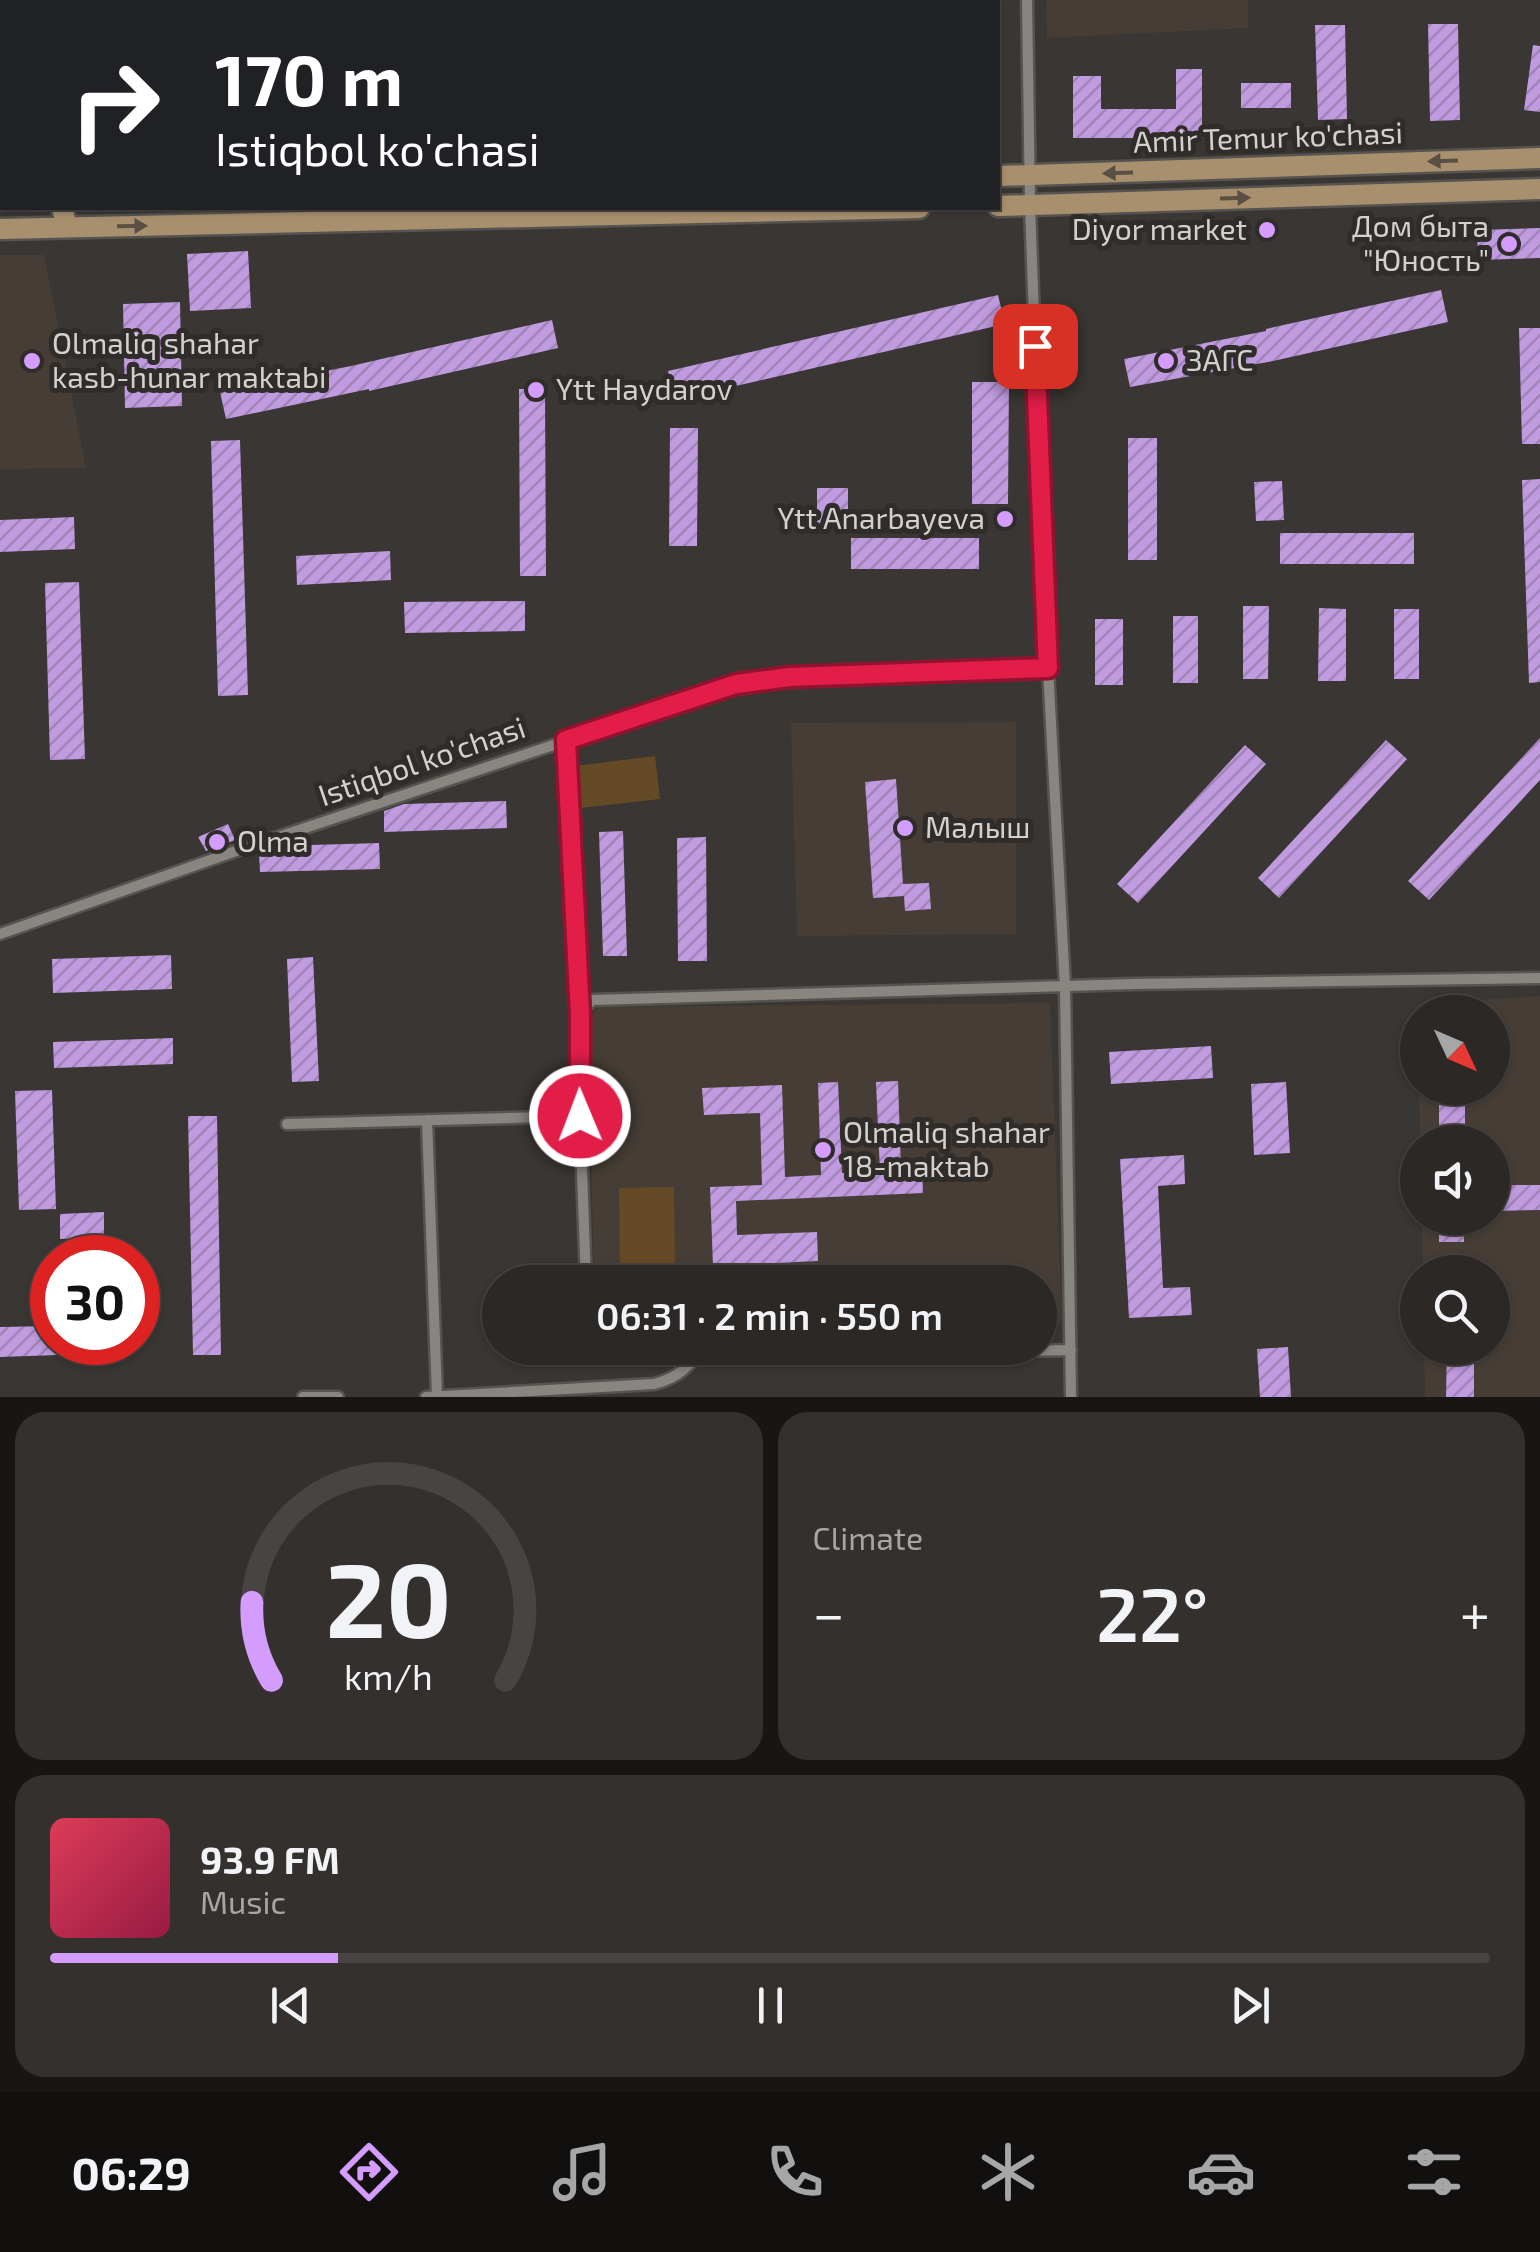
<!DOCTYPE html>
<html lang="en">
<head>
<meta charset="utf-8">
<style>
	:root { --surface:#2b2826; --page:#33302e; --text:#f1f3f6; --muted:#a6a6a7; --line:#474443; --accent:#d39cfd }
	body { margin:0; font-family:"Exo 2",sans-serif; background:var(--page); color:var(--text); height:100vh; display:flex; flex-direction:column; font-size:38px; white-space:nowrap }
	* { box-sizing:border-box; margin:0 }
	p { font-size:32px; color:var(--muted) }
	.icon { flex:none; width:55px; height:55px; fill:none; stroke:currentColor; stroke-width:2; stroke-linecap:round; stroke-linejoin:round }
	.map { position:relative; height:1397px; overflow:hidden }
	.drawer { display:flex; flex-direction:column; gap:15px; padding:15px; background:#181615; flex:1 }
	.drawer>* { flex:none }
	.hud { position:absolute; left:0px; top:0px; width:1000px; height:210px; box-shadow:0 2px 8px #0004,0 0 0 2px var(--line); background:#202124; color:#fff; overflow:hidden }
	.needle { width:65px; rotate:134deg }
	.fabs { position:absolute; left:1400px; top:995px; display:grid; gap:20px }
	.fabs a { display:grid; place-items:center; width:110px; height:110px; border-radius:50%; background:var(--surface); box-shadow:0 2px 8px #0004,0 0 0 2px var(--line); font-size:50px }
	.speed { position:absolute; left:30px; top:1235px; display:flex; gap:20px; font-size:50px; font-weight:700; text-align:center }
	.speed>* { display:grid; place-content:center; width:130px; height:130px; border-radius:50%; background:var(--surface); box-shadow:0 2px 8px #0004,0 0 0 2px var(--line); line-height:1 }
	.speed .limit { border:15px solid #d22; background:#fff; color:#111 }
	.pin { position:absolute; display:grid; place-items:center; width:85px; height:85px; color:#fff; margin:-42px; border-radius:20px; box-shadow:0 5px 15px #0006 }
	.me { position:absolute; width:110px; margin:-55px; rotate:359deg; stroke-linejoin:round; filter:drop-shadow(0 0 8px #0008) }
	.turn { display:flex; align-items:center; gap:35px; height:210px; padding:0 50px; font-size:45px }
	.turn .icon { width:130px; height:130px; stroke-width:2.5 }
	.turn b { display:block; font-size:70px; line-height:85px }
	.big { font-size:75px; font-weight:600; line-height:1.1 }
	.drawer .widget { flex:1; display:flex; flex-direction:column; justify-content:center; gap:15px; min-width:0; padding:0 35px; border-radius:30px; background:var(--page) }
	.drawer .dial { align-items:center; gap:0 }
	.dial svg { height:260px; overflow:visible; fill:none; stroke:var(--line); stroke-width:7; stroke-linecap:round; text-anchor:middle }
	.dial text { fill:var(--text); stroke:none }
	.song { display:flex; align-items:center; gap:30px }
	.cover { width:120px; height:120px; border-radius:15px; background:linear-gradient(135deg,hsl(350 70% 55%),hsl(340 70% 35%)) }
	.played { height:10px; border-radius:5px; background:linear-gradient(90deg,var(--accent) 20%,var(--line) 20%) }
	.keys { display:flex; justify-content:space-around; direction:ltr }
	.heat { display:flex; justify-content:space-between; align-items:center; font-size:55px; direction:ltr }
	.drawer .tiles { flex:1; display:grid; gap:15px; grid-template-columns:1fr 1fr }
	.widget:last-child { grid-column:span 2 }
	.trip { position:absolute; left:482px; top:1265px; width:575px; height:100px; border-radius:50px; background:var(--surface); box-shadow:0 2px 8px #0004,0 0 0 2px var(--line); font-weight:600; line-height:100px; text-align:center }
	.dock { display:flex; height:160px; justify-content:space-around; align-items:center; background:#11100f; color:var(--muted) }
	.dock .icon { width:70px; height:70px }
	.dock .current { color:var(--accent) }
	.dock b { font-size:45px; color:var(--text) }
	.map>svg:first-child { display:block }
	.built { fill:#463e36 }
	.grass { fill:#654a26 }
	.park { fill:url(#park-dots) }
	.building { fill:url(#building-hatch) }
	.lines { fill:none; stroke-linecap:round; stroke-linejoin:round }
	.minor-casing { stroke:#565450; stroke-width:15 }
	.secondary-casing { stroke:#565450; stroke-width:25 }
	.minor { stroke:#898682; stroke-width:10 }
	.secondary { stroke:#a8906f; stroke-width:20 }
	.oneway { fill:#594f42 }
	.route-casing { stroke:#92132f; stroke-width:25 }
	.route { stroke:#e11d48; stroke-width:18 }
	.poi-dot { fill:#d39cfd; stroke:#2f2c29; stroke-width:4 }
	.labels { text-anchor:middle; stroke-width:10; stroke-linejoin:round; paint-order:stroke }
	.street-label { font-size:30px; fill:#d3d1cf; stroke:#2f2c29 }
	.poi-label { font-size:30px; fill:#d3d1cf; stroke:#2f2c29; text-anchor:start }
</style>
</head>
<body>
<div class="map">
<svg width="1540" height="1397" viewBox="0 0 1540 1397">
	<defs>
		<pattern id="park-dots" width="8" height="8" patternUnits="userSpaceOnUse" patternTransform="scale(2.5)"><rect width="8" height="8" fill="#654a26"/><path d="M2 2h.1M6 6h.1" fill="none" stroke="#7a6344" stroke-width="1.8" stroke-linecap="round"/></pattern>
		<pattern id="building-hatch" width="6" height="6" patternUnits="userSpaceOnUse" patternTransform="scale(2.5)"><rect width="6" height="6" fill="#c19bdf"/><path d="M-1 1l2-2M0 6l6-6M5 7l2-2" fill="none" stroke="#a084b7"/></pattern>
	</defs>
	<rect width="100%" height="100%" fill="#393633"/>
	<!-- built -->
	<path class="built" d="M 1046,0 L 1248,0 L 1248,28 L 1047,38 Z
		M 0,255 L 44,255 L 86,468 L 0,469 Z
		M 1016,722 L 1016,934 L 797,936 L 791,723 Z
		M 1540,996 L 1540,1397 L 1425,1397 L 1424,1348 L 1492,1348 L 1492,1272 L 1423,1272 L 1422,1218 L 1492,1218 L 1492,1142 L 1420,1142 L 1419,1088 L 1492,1088 L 1492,1012 L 1418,1012 L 1418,1004 Z
		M 1050,1003 L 1062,1321 L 1044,1339 L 1040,1339 L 1040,1282 L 594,1282 L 588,1018 L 599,1007 Z"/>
	<!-- grass -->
	<path class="grass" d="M 655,756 L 660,799 L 580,808 L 575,766 Z
		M 674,1187 L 675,1276 L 620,1277 L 619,1188 Z"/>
	<!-- park -->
	<path class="park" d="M 0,0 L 466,0 L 466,2 L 2,2 L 2,168 L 0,169 Z"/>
	<!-- building -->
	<path class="building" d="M 1428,24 L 1458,24 L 1460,120 L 1430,121 Z
		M 1315,25 L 1345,25 L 1347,119 L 1318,120 Z
		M 1533,45 L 1540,46 L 1540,112 L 1524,110 Z
		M 1176,69 L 1202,69 L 1202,138 L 1073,138 L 1073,76 L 1101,76 L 1101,109 L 1176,109 Z
		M 1241,83 L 1291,83 L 1291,108 L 1241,108 Z
		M 1540,228 L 1540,258 L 1478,260 L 1477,230 Z
		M 248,251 L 251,308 L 190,311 L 187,254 Z
		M 1441,290 L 1448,322 L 1273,361 L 1130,387 L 1124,359 L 1266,331 L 1266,329 Z
		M 998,295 L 1005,324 L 675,400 L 668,371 Z
		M 180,302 L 182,406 L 125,408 L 123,304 Z
		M 552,320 L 558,348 L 369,391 L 369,389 L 226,419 L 220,392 L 351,366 Z
		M 1519,328 L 1540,328 L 1540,444 L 1522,444 Z
		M 972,382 L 1009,382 L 1008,504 L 972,504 Z
		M 519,389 L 545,389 L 546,576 L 520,576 Z
		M 670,428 L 698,428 L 697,546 L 669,546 Z
		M 1128,438 L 1157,438 L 1157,560 L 1128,560 Z
		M 240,440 L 248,695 L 218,696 L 211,441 Z
		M 1540,479 L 1540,682 L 1529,683 L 1522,480 Z
		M 1282,481 L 1284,520 L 1256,521 L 1254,482 Z
		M 817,488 L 848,488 L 848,525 L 817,525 Z
		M 74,517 L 75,549 L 0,552 L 0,520 Z
		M 1280,533 L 1414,533 L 1414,564 L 1280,564 Z
		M 851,538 L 979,538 L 979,569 L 851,569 Z
		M 390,551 L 391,580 L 297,585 L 296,556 Z
		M 79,582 L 85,759 L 50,760 L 45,583 Z
		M 525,601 L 525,631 L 405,633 L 404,602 Z
		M 1243,606 L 1269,606 L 1268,679 L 1243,679 Z
		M 1319,608 L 1346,609 L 1346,681 L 1318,681 Z
		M 1394,609 L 1419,609 L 1419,679 L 1394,679 Z
		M 1173,616 L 1198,616 L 1198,683 L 1173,683 Z
		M 1095,619 L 1123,619 L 1123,685 L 1095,685 Z
		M 1540,738 L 1540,780 L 1429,900 L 1408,881 Z
		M 1386,740 L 1407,759 L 1279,898 L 1258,878 Z
		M 1245,745 L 1266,764 L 1138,903 L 1117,884 Z
		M 896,779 L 903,884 L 929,883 L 931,909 L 905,911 L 904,896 L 873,898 L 865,782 Z
		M 506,801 L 507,828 L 384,832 L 384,811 L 404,804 Z
		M 228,824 L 235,840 L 206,851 L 198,837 Z
		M 623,831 L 627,956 L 603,956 L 599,832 Z
		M 706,837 L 707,961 L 678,961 L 677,838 Z
		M 379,843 L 380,869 L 260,872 L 259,853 L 277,846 Z
		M 171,955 L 172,989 L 53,993 L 52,959 Z
		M 313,957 L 319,1081 L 292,1082 L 287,959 Z
		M 173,1038 L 173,1064 L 54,1068 L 53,1042 Z
		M 1211,1046 L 1213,1078 L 1111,1084 L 1109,1052 Z
		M 898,1081 L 901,1169 L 922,1168 L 923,1193 L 736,1201 L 737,1235 L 817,1232 L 818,1261 L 713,1266 L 710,1187 L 762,1185 L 760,1113 L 704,1115 L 702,1088 L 782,1085 L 785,1177 L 821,1175 L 818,1083 L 838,1082 L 842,1173 L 880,1172 L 876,1082 Z
		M 1286,1082 L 1290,1153 L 1254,1155 L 1251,1084 Z
		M 1439,1088 L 1465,1088 L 1465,1142 L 1439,1142 Z
		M 52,1090 L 56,1209 L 19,1210 L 15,1091 Z
		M 188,1116 L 217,1116 L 221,1355 L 193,1355 Z
		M 1184,1155 L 1185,1184 L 1158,1186 L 1163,1288 L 1190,1287 L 1192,1315 L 1129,1318 L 1120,1159 Z
		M 1492,1185 L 1540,1185 L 1540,1210 L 1492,1211 Z
		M 104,1212 L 104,1237 L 60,1239 L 60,1214 Z
		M 1439,1218 L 1464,1218 L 1464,1242 L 1439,1242 Z
		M 52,1326 L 52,1342 L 117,1342 L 117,1353 L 0,1357 L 0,1327 Z
		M 1288,1347 L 1291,1397 L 1260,1397 L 1257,1349 Z
		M 1447,1348 L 1474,1348 L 1474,1397 L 1446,1397 Z"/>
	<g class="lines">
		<!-- minor casing -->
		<g class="minor-casing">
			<path id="minor" d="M 496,0 L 496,2
				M 1027,0 L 1030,205 L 1035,346 L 1048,668 L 1065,986 L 1071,1397
				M 567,740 L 580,1014 L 580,1116 L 586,1282
				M 0,934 L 236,851 L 736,684 L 789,677 L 1048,668
				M 580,1014 L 592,1000 L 1134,984 L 1540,978
				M 427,1120 L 437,1396
				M 287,1124 L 580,1116
				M 589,1348 L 594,1356 L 606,1359 L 1071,1350
				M 303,1397 L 338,1397
				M 426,1397 L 654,1384 C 673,1379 683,1372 696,1357"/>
		</g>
		<!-- secondary casing -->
		<g class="secondary-casing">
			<path id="secondary" d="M 998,176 L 1540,158
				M 0,199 L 2,199
				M 998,206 L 1540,189
				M 62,208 L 67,227
				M 0,229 L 919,208"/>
		</g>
		<!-- minor -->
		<use href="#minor" class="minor"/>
		<!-- secondary -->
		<use href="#secondary" class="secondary"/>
	</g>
	<!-- one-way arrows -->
	<defs><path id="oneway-solid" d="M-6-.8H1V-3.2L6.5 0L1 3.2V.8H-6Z" transform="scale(2.5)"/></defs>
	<g class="oneway">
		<use href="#oneway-solid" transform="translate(1443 161) rotate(178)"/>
		<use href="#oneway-solid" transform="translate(1118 173) rotate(178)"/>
		<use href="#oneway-solid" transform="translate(1235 198) rotate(-2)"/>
		<use href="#oneway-solid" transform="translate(132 226) rotate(-1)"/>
	</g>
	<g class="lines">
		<!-- route casing -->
		<g class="route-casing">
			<path id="route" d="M 580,1116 L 580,1014 L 566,740 L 736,684 L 789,677 L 1048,668 L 1035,346"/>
		</g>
		<!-- route -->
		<use href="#route" class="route"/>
	</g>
	<!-- markers -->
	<g class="poi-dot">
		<circle cx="1267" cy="230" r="10"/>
		<circle cx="1509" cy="244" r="10"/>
		<circle cx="32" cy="361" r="10"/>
		<circle cx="1166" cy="361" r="10"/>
		<circle cx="536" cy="390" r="10"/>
		<circle cx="1005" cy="519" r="10"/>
		<circle cx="905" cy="828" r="10"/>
		<circle cx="217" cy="842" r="10"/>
		<circle cx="823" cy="1150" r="10"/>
	</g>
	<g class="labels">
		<!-- street labels -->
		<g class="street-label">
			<text transform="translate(1268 138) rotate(-2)" y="10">Amir Temur ko'chasi</text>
			<text transform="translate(422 762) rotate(-19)" y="10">Istiqbol ko'chasi</text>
		</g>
		<!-- poi labels -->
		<g class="poi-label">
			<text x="1489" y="237" text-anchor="end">Дом быта<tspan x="1489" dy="34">"Юность"</tspan></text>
			<text x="1247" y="240" text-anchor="end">Diyor market</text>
			<text x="52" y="354">Olmaliq shahar<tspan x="52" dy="34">kasb-hunar maktabi</tspan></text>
			<text x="1186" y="371">ЗАГС</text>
			<text x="556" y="400">Ytt Haydarov</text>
			<text x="985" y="529" text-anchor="end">Ytt Anarbayeva</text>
			<text x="925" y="838">Малыш</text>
			<text x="237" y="852">Olma</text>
			<text x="843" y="1143">Olmaliq shahar<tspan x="843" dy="34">18-maktab</tspan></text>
		</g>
	</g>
</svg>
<div class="fabs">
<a><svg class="needle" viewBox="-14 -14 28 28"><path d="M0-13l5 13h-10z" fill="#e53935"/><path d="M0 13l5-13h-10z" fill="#a6a6a7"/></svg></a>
<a><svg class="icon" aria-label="sound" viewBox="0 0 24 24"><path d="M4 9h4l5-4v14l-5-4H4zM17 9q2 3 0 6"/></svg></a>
<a><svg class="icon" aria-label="search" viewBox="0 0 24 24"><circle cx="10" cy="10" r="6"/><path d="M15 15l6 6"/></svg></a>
</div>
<div class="speed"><div class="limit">30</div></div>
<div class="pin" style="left:1035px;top:346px;background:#d93025"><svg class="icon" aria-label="arrive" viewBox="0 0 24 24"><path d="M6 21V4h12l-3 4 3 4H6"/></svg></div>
<svg class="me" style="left:580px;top:1116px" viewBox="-20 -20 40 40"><circle r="17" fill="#e11d48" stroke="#fff" stroke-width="3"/><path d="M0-11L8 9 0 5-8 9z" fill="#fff"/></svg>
<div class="trip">06:31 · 2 min · 550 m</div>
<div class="hud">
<div class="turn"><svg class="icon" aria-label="right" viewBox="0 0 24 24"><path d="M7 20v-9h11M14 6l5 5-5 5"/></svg><div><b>170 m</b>Istiqbol ko'chasi</div></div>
</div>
</div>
<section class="drawer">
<div class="tiles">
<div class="widget dial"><svg viewBox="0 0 100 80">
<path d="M14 69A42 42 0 1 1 86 69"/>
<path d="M14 69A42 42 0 0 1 8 45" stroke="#d39cfd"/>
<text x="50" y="56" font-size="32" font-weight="700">20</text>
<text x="50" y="72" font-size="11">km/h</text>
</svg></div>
<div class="widget"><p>Climate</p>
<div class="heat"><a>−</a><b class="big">22°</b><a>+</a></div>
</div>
<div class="widget">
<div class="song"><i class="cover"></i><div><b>93.9 FM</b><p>Music</p></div></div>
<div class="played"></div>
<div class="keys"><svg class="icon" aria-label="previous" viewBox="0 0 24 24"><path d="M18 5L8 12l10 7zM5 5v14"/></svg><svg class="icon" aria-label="pause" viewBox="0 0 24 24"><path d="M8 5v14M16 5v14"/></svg><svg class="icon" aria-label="next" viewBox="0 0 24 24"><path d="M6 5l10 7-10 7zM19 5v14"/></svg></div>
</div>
</div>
</section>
<nav class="dock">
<b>06:29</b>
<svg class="icon current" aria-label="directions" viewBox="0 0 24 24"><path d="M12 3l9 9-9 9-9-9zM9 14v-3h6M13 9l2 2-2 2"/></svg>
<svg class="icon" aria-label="music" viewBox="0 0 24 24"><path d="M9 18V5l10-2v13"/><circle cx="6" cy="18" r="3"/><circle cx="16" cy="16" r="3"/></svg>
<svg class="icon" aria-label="phone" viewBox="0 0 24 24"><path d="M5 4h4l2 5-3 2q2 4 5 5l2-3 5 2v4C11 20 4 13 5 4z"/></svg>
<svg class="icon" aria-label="climate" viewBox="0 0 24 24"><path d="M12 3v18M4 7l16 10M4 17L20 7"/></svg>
<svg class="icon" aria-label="car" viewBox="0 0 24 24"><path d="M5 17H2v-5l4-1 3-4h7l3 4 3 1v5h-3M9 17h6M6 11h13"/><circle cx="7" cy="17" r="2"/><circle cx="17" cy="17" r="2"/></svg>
<svg class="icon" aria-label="filters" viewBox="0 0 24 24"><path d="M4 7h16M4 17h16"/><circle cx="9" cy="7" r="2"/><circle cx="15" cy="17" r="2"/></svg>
</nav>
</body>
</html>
